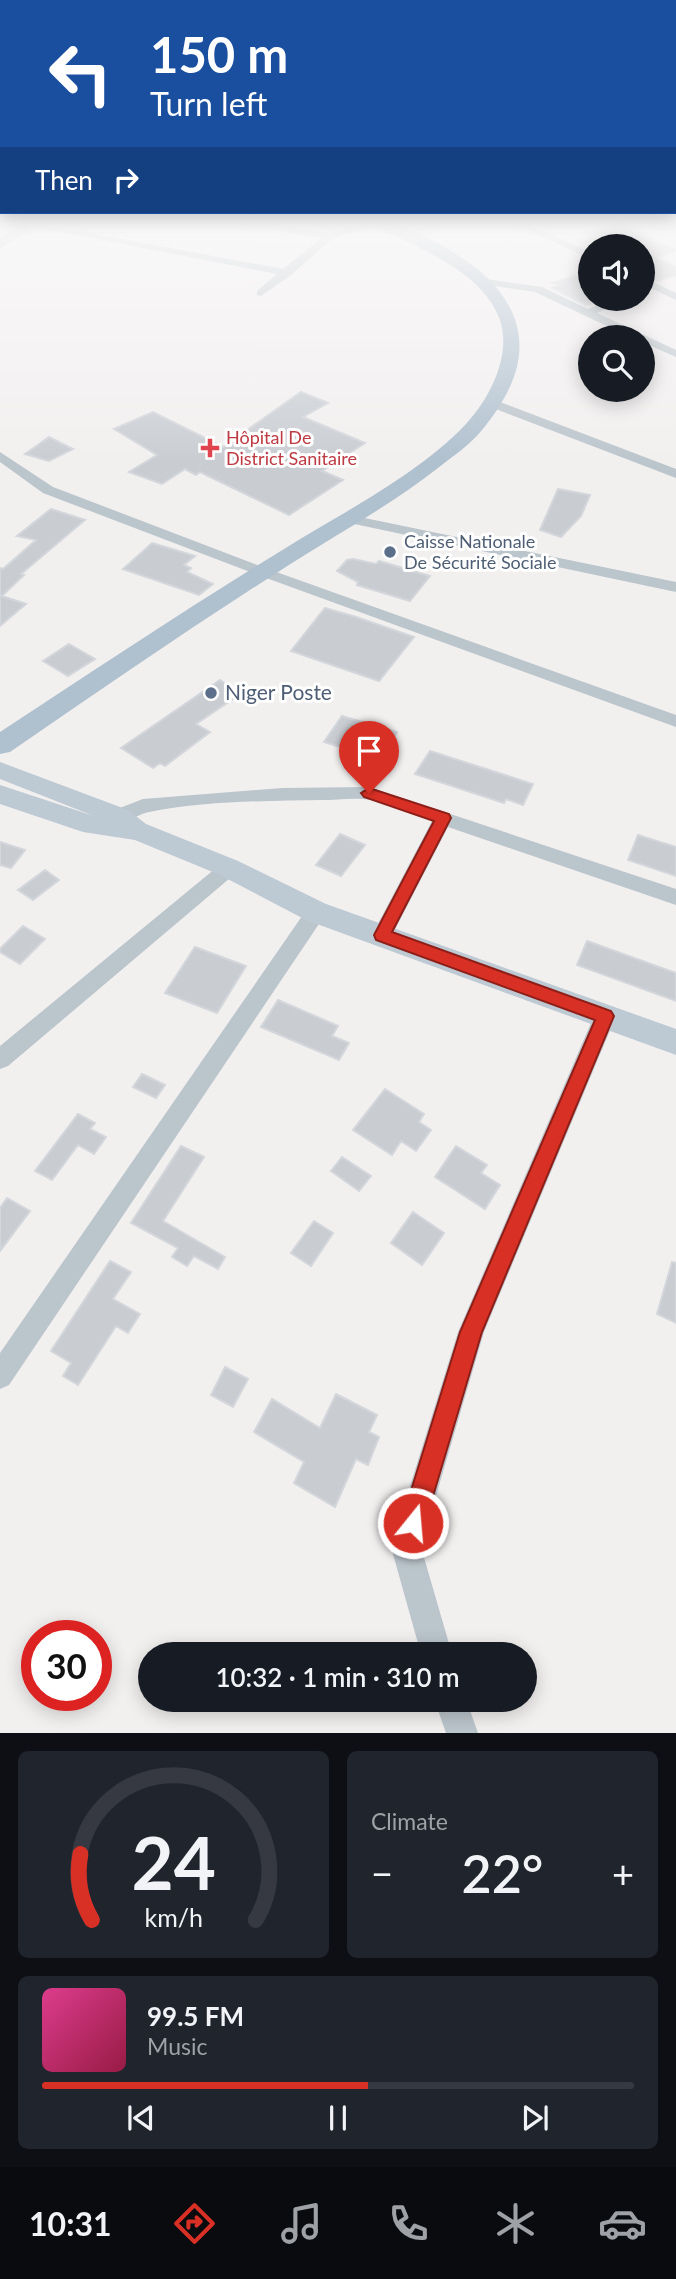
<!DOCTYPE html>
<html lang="en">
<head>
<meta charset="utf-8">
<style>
	:root { --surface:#171b24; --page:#20242c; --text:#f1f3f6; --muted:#9ea1a6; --line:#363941; --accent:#d93025 }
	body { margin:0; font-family:Lato,sans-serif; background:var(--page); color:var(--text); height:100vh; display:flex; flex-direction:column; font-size:26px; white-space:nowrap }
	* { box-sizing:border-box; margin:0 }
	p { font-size:23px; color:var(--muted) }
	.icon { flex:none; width:38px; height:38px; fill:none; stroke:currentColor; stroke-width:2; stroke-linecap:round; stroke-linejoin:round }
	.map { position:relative; height:1733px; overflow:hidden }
	.side { display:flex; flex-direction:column; gap:18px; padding:18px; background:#0d0f14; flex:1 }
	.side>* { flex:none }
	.top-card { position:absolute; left:0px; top:0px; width:677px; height:214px; box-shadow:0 4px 18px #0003; background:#1a4fa0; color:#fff; overflow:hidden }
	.tools { position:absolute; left:578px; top:234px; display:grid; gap:14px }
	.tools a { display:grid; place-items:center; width:77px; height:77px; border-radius:50%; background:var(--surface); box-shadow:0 4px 18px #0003; font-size:35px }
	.speed { position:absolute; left:21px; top:1620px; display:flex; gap:14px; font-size:35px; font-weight:700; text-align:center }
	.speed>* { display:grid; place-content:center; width:91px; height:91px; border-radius:50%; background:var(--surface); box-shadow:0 4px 18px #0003; line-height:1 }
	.speed .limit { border:10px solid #d22; background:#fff; color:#111 }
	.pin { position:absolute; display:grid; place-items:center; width:60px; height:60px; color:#fff; margin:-72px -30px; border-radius:50% 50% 50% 0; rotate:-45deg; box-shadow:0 0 7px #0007 }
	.pin .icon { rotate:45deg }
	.me { position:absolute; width:77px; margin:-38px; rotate:17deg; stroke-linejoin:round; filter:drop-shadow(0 0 5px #0008) }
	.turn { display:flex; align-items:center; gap:24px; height:147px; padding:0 35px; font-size:32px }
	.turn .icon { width:91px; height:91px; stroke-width:2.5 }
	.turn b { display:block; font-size:49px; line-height:60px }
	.then { display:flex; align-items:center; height:66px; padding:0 35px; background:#0003; gap:14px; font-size:26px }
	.big { font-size:52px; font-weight:600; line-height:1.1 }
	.side .tile { flex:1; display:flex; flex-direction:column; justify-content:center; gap:10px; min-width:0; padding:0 24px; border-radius:10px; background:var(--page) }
	.side .dial { align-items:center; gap:0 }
	.dial svg { height:182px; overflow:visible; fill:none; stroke:var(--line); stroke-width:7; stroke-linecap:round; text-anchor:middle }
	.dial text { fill:var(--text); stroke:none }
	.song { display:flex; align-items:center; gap:21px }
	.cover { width:84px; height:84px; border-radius:10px; background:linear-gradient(135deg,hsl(330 70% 55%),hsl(340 70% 35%)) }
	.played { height:7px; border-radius:4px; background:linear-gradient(90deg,var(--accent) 55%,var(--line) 55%) }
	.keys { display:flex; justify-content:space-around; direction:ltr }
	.heat { display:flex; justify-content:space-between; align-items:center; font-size:38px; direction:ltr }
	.side .tiles { flex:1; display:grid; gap:18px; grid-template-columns:1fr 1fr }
	.tile:last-child { grid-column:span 2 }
	.trip { position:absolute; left:138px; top:1642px; width:399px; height:70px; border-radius:35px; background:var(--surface); box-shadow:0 4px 18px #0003; font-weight:600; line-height:70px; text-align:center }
	.menu { display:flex; height:112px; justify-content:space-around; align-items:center; background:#090b0e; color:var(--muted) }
	.menu .icon { width:49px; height:49px }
	.menu .current { color:var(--accent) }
	.menu b { font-size:32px; color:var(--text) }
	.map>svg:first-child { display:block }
	.building { fill:#c9cdd2; stroke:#d3d6db; stroke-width:2 }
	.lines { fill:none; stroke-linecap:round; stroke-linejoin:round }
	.street { fill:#bbc5cc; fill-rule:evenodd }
	.secondary { fill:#bdc9d3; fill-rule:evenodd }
	.primary { fill:#afc0ce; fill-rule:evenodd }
	.route { fill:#d93025; stroke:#8d1f18; stroke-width:2 }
	.health-dot { fill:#e0444e; stroke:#fff; stroke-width:2.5 }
	.service-dot { fill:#5c6f8a; stroke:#fff; stroke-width:2.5 }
	.labels { text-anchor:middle; stroke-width:6; stroke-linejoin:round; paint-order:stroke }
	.far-health-label { font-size:18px; fill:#be3a42; stroke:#fff; text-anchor:start }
	.far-service-label { font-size:18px; fill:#4e5e75; stroke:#fff; text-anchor:start }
	.service-label { font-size:21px; fill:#4e5e75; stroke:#fff; text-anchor:start }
</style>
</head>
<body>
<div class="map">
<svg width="676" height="1733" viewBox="0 0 676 1733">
	<rect width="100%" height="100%" fill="#f2efef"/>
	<!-- building -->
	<path class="building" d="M 640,234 L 676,250 L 657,258 L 676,267 L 676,275 L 657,281 L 642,275 L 642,247 L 624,247 L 613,242 Z
		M 576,275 L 590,283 L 590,299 L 602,299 L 586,305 L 552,288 L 559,285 L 553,283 Z
		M 301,392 L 328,403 L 303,417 L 365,443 L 322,471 L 343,480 L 289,515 L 200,472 L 196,475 L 185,469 L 162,484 L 129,472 L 157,455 L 114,429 L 153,412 L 223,447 Z
		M 49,437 L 73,449 L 49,461 L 25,454 Z
		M 558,489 L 590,495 L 581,516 L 561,537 L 540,530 Z
		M 51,509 L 85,520 L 21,574 L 24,575 L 2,596 L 26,604 L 0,626 L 0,568 L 3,569 L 36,540 L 17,536 Z
		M 152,543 L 195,556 L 184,565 L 191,568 L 187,572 L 213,584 L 199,595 L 123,569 Z
		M 353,559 L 376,564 L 379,561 L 430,576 L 410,601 L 357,585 L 358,582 L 337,571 L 347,560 Z
		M 325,608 L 356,617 L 414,637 L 379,681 L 291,651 Z
		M 69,644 L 95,659 L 68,676 L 43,661 Z
		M 220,680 L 234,689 L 226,694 L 233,699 L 196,724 L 210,732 L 165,766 L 160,763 L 153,768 L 121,748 Z
		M 342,716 L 397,732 L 381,760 L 324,742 Z
		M 430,751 L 533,784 L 523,805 L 506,799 L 504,803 L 415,774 Z
		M 340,834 L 365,845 L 341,876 L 316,865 Z
		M 638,835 L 676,847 L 676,876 L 628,860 Z
		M 0,842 L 25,850 L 11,868 L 0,865 Z
		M 45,870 L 59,880 L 33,900 L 18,890 Z
		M 23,926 L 45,939 L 20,964 L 0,952 L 0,949 Z
		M 587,941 L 676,973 L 676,1001 L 577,965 Z
		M 195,947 L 246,966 L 217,1013 L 165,993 Z
		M 278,1000 L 338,1026 L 332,1036 L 349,1043 L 339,1060 L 261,1027 Z
		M 142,1074 L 165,1085 L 156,1098 L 133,1087 Z
		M 385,1089 L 424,1114 L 419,1122 L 431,1130 L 416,1151 L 401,1141 L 392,1155 L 353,1130 Z
		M 78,1114 L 95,1123 L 90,1129 L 106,1137 L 94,1154 L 78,1145 L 52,1180 L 35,1171 Z
		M 181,1146 L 204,1157 L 163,1221 L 225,1257 L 218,1269 L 194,1256 L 187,1266 L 172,1257 L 178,1248 L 131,1223 Z
		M 456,1146 L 487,1165 L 481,1173 L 500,1185 L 485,1209 L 435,1177 Z
		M 342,1157 L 371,1176 L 359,1191 L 331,1171 Z
		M 7,1198 L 30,1211 L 0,1251 L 0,1208 Z
		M 413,1212 L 444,1233 L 422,1265 L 391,1243 Z
		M 314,1221 L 333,1233 L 311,1266 L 291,1253 Z
		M 110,1261 L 131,1272 L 113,1299 L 140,1314 L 128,1333 L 116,1326 L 78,1385 L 63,1376 L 71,1363 L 51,1351 Z
		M 672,1262 L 676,1263 L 676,1323 L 657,1314 Z
		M 225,1367 L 248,1379 L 233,1407 L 211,1395 Z
		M 336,1394 L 377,1415 L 369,1432 L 379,1437 L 368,1465 L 356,1459 L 335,1507 L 294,1483 L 304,1462 L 254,1432 L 272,1399 L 320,1428 Z"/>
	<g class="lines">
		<!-- street -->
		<path class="street" d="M 10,222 L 30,222 L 283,269 L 322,238 L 242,225 L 237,222 L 259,222 L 330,233 L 366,222 L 380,222 L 333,238 L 291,275 L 261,296 L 257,295 L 257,291 L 277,274 Z
			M 435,222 L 452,222 L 412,233 L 407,230 Z
			M 512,222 L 524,222 L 590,252 L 590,259 Z
			M 642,277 L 676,293 L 676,300 L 642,284 Z
			M 479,278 L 542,287 L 588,309 L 616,299 L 632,299 L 597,313 L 676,350 L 676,357 L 642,342 L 642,338 L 632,338 L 535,292 L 475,283 L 474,281 Z
			M 492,399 L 676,469 L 676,478 L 488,406 L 488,400 Z
			M 0,452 L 53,487 L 268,569 L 676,715 L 676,727 L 258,575 L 43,493 L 0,462 Z
			M 350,515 L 676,582 L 676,592 L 345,522 L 343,519 Z
			M 369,787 L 676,889 L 676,905 L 448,827 L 389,941 L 382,943 L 375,941 L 372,935 L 432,821 C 412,814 391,805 371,800 C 356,797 337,800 322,800 C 265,801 205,801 149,812 C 131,815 116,836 102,832 L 100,827 L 112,811 L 143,799 L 282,788 Z
			M 229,861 L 236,863 L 239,868 L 236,873 L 8,1066 L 0,1069 L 0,1046 L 222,863 Z
			M 316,904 L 323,906 L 326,912 L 323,918 L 9,1385 L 0,1389 L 0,1353 L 309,906 Z
			M 605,1007 L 613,1010 L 616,1016 L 484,1332 L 421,1547 L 452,1654 L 421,1654 L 391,1547 L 458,1332 L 594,1016 L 597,1010 Z
			M 434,1699 L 466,1699 L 478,1733 L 446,1733 Z"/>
		<!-- secondary -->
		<path class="secondary" d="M 29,222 L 45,222 L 0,248 L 0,238 Z
			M 0,762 L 128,810 L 146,824 L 238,861 L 326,904 L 676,1029 L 676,1055 L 306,920 L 220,875 L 135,840 L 83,832 L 0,804 L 0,785 L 94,816 L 0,779 Z"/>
		<!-- primary -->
		<path class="primary" d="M 373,222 C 379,222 387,221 394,223 C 426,234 474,261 496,287 C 537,336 519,385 482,430 C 470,445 453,456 438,468 C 392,504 341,532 292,563 C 196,624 103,688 10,752 L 0,754 L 0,732 C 92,672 183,611 276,554 C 336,516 415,477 464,426 C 489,400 512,356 500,320 C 486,280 439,257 404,240 C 394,235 380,230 373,222 Z"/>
	</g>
	<!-- sky -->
	<linearGradient id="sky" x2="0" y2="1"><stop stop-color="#83c5ea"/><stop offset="0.48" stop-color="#f9f8f8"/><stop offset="1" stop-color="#f9f8f8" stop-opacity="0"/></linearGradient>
	<rect width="676" height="464" fill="url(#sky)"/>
	<!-- route -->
	<path class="route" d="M 369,788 L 449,814 L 451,818 L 392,932 L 611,1011 L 614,1016 L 482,1332 L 425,1523 L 422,1532 L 413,1535 L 405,1532 L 401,1523 L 460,1332 L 595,1020 L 376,940 L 374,935 L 434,821 L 364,797 L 361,793 Z"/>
	<!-- markers -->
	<path class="health-dot" d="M206.5 437.5h7v7h7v7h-7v7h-7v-7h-7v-7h7z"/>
	<g class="service-dot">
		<circle cx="390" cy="552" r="7"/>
		<circle cx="211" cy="693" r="7"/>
	</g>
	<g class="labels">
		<!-- far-health labels -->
		<g class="far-health-label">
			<text x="226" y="444">Hôpital De<tspan x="226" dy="21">District Sanitaire</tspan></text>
		</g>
		<!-- far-service labels -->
		<g class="far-service-label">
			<text x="404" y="548">Caisse Nationale<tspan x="404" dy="21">De Sécurité Sociale</tspan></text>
		</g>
		<!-- service labels -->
		<g class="service-label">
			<text x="225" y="700">Niger Poste</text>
		</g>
	</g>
</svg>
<div class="tools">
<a><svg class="icon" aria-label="sound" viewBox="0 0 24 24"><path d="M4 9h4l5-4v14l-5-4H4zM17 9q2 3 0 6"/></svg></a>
<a><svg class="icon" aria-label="search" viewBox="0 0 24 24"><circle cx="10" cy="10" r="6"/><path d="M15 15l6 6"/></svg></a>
</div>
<div class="speed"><div class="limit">30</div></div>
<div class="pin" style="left:369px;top:793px;background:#d93025"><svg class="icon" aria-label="arrive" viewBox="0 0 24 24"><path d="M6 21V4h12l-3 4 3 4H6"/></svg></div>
<svg class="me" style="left:413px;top:1523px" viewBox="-20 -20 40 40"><circle r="17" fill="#d93025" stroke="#fff" stroke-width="3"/><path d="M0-11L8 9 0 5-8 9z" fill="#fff"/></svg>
<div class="trip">10:32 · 1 min · 310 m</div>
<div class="top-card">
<div class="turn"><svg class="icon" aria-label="left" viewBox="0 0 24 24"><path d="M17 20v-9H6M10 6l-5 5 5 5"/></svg><div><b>150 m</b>Turn left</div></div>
<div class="then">Then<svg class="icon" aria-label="right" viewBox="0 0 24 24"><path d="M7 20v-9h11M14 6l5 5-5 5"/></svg></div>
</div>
</div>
<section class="side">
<div class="tiles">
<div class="tile dial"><svg viewBox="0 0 100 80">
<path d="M14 69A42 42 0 1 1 86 69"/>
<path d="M14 69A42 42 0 0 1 9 40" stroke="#d93025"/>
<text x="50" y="56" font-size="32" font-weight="700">24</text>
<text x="50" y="72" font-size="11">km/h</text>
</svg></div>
<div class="tile"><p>Climate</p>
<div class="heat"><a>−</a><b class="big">22°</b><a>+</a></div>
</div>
<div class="tile">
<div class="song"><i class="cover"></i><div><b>99.5 FM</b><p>Music</p></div></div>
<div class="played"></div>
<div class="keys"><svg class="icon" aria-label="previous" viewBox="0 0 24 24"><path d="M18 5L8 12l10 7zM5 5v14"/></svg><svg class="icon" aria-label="pause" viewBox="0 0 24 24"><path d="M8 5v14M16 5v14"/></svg><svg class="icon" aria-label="next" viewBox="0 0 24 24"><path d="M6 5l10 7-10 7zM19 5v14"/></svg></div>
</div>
</div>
</section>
<nav class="menu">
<b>10:31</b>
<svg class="icon current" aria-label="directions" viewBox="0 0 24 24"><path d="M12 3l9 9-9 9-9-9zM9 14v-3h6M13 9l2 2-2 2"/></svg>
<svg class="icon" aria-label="music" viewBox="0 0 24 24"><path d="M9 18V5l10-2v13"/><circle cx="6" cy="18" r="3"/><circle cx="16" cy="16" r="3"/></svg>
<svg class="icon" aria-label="phone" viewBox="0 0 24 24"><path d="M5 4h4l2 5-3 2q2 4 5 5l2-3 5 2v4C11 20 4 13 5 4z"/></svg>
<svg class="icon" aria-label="climate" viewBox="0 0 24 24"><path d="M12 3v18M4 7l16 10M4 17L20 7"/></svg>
<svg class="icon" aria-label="car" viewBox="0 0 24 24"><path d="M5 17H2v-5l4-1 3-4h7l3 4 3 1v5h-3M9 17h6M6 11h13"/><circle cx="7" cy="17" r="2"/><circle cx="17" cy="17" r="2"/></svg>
</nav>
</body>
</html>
